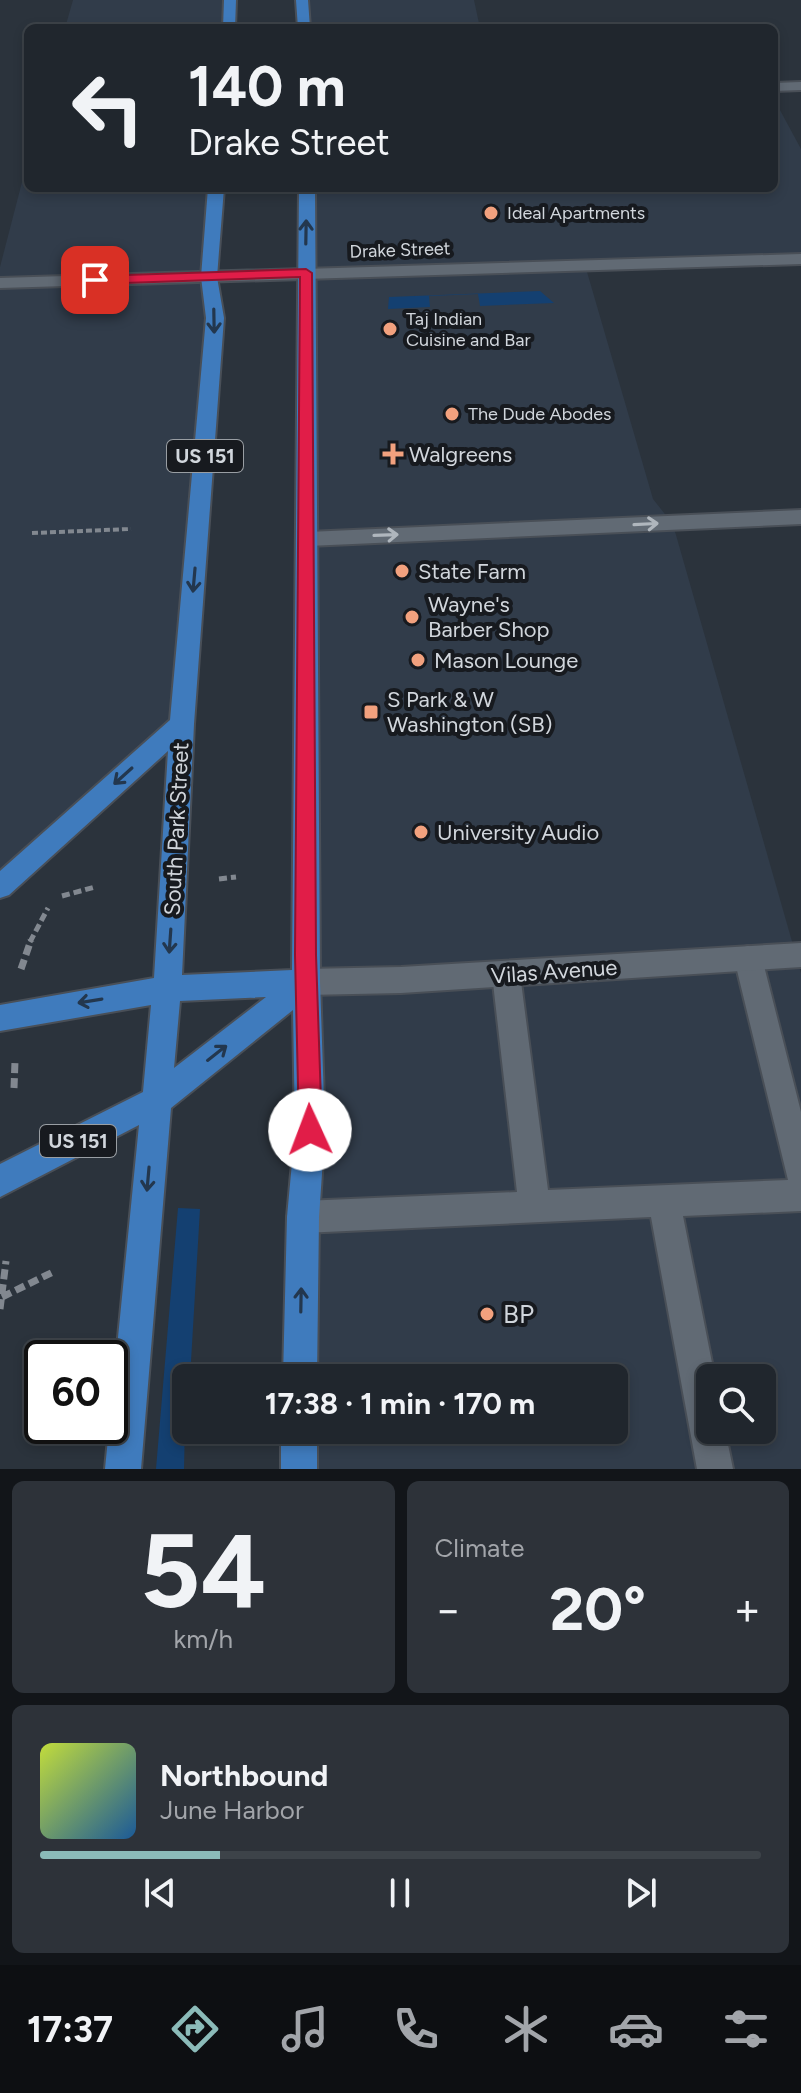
<!DOCTYPE html>
<html lang="en">
<head>
<meta charset="utf-8">
<style>
	:root { --surface:#20262d; --page:#2d3239; --text:#f1f3f6; --muted:#a2a5aa; --line:#3d4349; --accent:#8bbbb9 }
	body { margin:0; font-family:Figtree,sans-serif; background:var(--page); color:var(--text); height:100vh; display:flex; flex-direction:column; font-size:30px; white-space:nowrap }
	* { box-sizing:border-box; margin:0 }
	p { font-size:26px; color:var(--muted) }
	.icon { flex:none; width:44px; height:44px; fill:none; stroke:currentColor; stroke-width:2; stroke-linecap:round; stroke-linejoin:round }
	.map { position:relative; height:1469px; overflow:hidden }
	.sheet { display:flex; flex-direction:column; gap:12px; padding:12px; background:#121519; flex:1 }
	.sheet>* { flex:none }
	.hud { position:absolute; left:24px; top:24px; width:754px; height:168px; border-radius:12px; box-shadow:0 4px 12px #0003,0 0 0 2px var(--line); background:#20262d; color:var(--text); overflow:hidden }
	.fabs { position:absolute; left:696px; top:1364px; display:grid; gap:16px }
	.fabs a { display:grid; place-items:center; width:80px; height:80px; border-radius:12px; background:var(--surface); box-shadow:0 4px 12px #0003,0 0 0 2px var(--line); font-size:40px }
	.speed { position:absolute; left:24px; top:1340px; display:flex; gap:16px; font-size:40px; font-weight:700; text-align:center }
	.speed>* { display:grid; place-content:center; width:104px; height:104px; border-radius:50%; background:var(--surface); box-shadow:0 4px 12px #0003,0 0 0 2px var(--line); line-height:1 }
	.speed .limit { border:4px solid #111; border-radius:12px; background:#fff; color:#111 }
	.pin { position:absolute; display:grid; place-items:center; width:68px; height:68px; color:#fff; margin:-34px; border-radius:16px; box-shadow:0 4px 12px #0006 }
	.me { position:absolute; width:88px; margin:-44px; rotate:358deg; stroke-linejoin:round; filter:drop-shadow(0 0 6px #0008) }
	.turn { display:flex; align-items:center; gap:28px; height:168px; padding:0 32px; font-size:36px }
	.turn .icon { width:104px; height:104px; stroke-width:2.5 }
	.turn b { display:block; font-size:56px; line-height:68px }
	.big { font-size:60px; font-weight:700; line-height:1.1 }
	.sheet .widget { flex:1; display:flex; flex-direction:column; justify-content:center; gap:12px; min-width:0; padding:0 28px; border-radius:12px; background:var(--page) }
	.sheet .dial { align-items:center; gap:0 }
	.dial b { font-size:104px; line-height:1 }
	.song { display:flex; align-items:center; gap:24px }
	.cover { width:96px; height:96px; border-radius:12px; background:linear-gradient(135deg,hsl(70 70% 55%),hsl(210 70% 35%)) }
	.played { height:8px; border-radius:4px; background:linear-gradient(90deg,var(--accent) 25%,var(--line) 25%) }
	.keys { display:flex; justify-content:space-around; direction:ltr }
	.heat { display:flex; justify-content:space-between; align-items:center; font-size:44px; direction:ltr }
	.sheet .tiles { flex:1; display:grid; gap:12px; grid-template-columns:1fr 1fr }
	.widget:last-child { grid-column:span 2 }
	.trip { position:absolute; left:172px; top:1364px; width:456px; height:80px; border-radius:12px; background:var(--surface); box-shadow:0 4px 12px #0003,0 0 0 2px var(--line); font-weight:700; line-height:80px; text-align:center }
	.tabs { display:flex; height:128px; justify-content:space-around; align-items:center; background:#0d0f12; color:var(--muted) }
	.tabs .icon { width:56px; height:56px }
	.tabs .current { color:var(--accent) }
	.tabs b { font-size:36px; color:var(--text) }
	.map>svg:first-child { display:block }
	.built { fill:#313c4a; fill-rule:evenodd }
	.green { fill:#144071 }
	.lines { fill:none; stroke-linecap:round; stroke-linejoin:round }
	.service-casing { stroke:#494f57; stroke-width:4 }
	.minor-casing { stroke:#494f57; stroke-width:4 }
	.primary-casing { stroke:#494f57; stroke-width:4 }
	.path-far2 { stroke:#828890; stroke-width:4; stroke-dasharray:6 3; stroke-linecap:butt }
	.path-far1 { stroke:#828890; stroke-width:5; stroke-dasharray:8 4; stroke-linecap:butt }
	.path { stroke:#828890; stroke-width:7; stroke-dasharray:10 5; stroke-linecap:butt }
	.service { fill:#616a74; fill-rule:evenodd }
	.minor { fill:#616a74; fill-rule:evenodd }
	.primary { fill:#3f7bbd; fill-rule:evenodd }
	.oneway { stroke:#23374e }
	.oneway2 { stroke:#afb6bd }
	.route { fill:#e11d48; stroke:#92132f; stroke-width:2 }
	.poi-dot { fill:#f2a17e; stroke:#171a1f; stroke-width:3 }
	.labels { text-anchor:middle; stroke-width:8; stroke-linejoin:round; paint-order:stroke }
	.far-poi-label { font-size:18px; fill:#d1d6dc; stroke:#171a1f; text-anchor:start }
	.far-street-label { font-size:18px; fill:#d1d6dc; stroke:#171a1f }
	.shield { fill:#171a1f; stroke:#999ea3; stroke-width:2 }
	.shield-label { font-size:20px; font-weight:bold; fill:#d1d6dc }
	.poi-label { font-size:22px; fill:#d1d6dc; stroke:#171a1f; text-anchor:start }
	.street-label { font-size:22px; fill:#d1d6dc; stroke:#171a1f }
	.near-poi-label { font-size:26px; fill:#d1d6dc; stroke:#171a1f; text-anchor:start }
</style>
</head>
<body>
<div class="map">
<svg width="801" height="1469" viewBox="0 0 801 1469">
	<rect width="100%" height="100%" fill="#2b333c"/>
	<!-- built -->
	<path class="built" d="M 73,0 L 230,0 L 228,28 L 65,28 Z
		M 302,0 L 474,0 L 480,28 L 304,28 Z
		M 774,99 L 801,149 L 801,259 L 585,265 L 653,499 L 672,523 L 676,535 L 801,973 L 801,1469 L 299,1469 L 300,1430 L 614,1430 L 614,1378 L 301,1378 L 307,188 L 774,188 ZM 710,1378 L 762,1378 L 762,1430 L 710,1430 Z
		M 28,159 L 28,188 L 216,188 L 182,724 L 0,887 L 0,267 Z"/>
	<!-- green -->
	<path class="green" d="M 540,291 L 554,303 L 480,306 L 478,294 L 429,296 L 430,307 L 388,309 L 389,297 Z
		M 178,1208 L 200,1209 L 190,1378 L 186,1378 L 184,1469 L 156,1469 Z"/>
	<g class="lines">
		<!-- service casing -->
		<g class="service-casing">
			<path id="service" d="M 801,82 L 801,90 L 774,91 L 774,83 Z
				M 801,510 L 801,524 L 308,546 L 298,539 L 308,532 Z
				M 748,946 L 758,949 L 762,958 L 801,1112 L 801,1211 L 683,1216 L 715,1378 L 710,1378 L 710,1430 L 725,1430 L 733,1469 L 697,1469 L 651,1217 L 303,1233 L 292,1228 L 287,1217 L 292,1206 L 303,1201 L 517,1192 L 492,974 L 496,965 L 506,961 L 516,965 L 520,974 L 548,1190 L 788,1180 L 734,958 L 738,949 Z"/>
		</g>
		<!-- minor casing -->
		<g class="minor-casing">
			<path id="minor" d="M 801,254 L 801,264 L 0,288 L 0,278 Z
				M 801,943 L 801,967 L 401,993 L 306,995 L 296,991 L 292,982 L 296,973 L 306,969 L 401,967 Z"/>
		</g>
		<!-- primary casing -->
		<g class="primary-casing">
			<path id="primary" d="M 224,0 L 236,0 L 235,28 L 223,28 Z
				M 296,0 L 308,0 L 310,28 L 298,28 Z
				M 208,188 L 224,188 L 217,277 L 224,318 L 194,724 L 182,975 L 292,970 L 299,188 L 315,188 L 320,982 L 325,1130 L 319,1217 L 317,1378 L 283,1378 L 287,1217 L 295,1130 L 293,1010 L 171,1108 L 141,1469 L 105,1469 L 139,1125 L 0,1197 L 0,1164 L 143,1092 L 151,1005 L 0,1031 L 0,1005 L 154,978 L 168,751 L 9,895 L 0,898 L 0,871 L 170,720 L 206,318 L 201,277 ZM 266,997 L 174,1068 L 180,1001 Z
				M 281,1430 L 317,1430 L 317,1469 L 281,1469 Z"/>
		</g>
		<!-- path-far2 -->
		<path class="path-far2" d="M 32,533 L 131,529"/>
		<!-- path-far1 -->
		<path class="path-far1" d="M 219,879 L 236,877
			M 62,896 L 95,887
			M 30,942 L 48,908"/>
		<!-- path -->
		<path class="path" d="M 21,969 L 31,940
			M 14,1088 L 15,1061
			M 2,1297 L 53,1272
			M 0,1309 L 6,1261"/>
		<!-- service -->
		<use href="#service" class="service"/>
		<!-- minor -->
		<use href="#minor" class="minor"/>
		<!-- primary -->
		<use href="#primary" class="primary"/>
	</g>
	<!-- one-way arrows -->
	<defs><path id="oneway-shaft" d="M-6 0H5M1.5-3L5.5 0L1.5 3" fill="none" stroke-width="1.6" stroke-linecap="round" stroke-linejoin="round" transform="scale(2)"/></defs>
	<g class="oneway">
		<use href="#oneway-shaft" transform="translate(306 232) rotate(-89)"/>
		<use href="#oneway-shaft" transform="translate(214 321) rotate(89)"/>
		<use href="#oneway-shaft" transform="translate(194 580) rotate(95)"/>
		<use href="#oneway-shaft" transform="translate(123 776) rotate(138)"/>
		<use href="#oneway-shaft" transform="translate(170 941) rotate(94)"/>
		<use href="#oneway-shaft" transform="translate(90 1001) rotate(171)"/>
		<use href="#oneway-shaft" transform="translate(217 1053) rotate(-38)"/>
		<use href="#oneway-shaft" transform="translate(148 1179) rotate(95)"/>
		<use href="#oneway-shaft" transform="translate(301 1300) rotate(-89)"/>
	</g>
	<g class="oneway2">
		<use href="#oneway-shaft" transform="translate(646 524) rotate(-3)"/>
		<use href="#oneway-shaft" transform="translate(386 535) rotate(-2)"/>
	</g>
	<!-- route -->
	<path class="route" d="M 306,269 L 312,273 L 316,955 L 322,1130 L 318,1138 L 310,1142 L 302,1138 L 299,1130 L 295,955 L 300,277 L 95,284 L 89,280 L 95,276 Z"/>
	<!-- markers -->
	<g class="poi-dot">
		<circle cx="491" cy="213" r="8"/>
		<circle cx="390" cy="329" r="8"/>
		<circle cx="452" cy="414" r="8"/>
		<path d="M389 442h8v8h8v8h-8v8h-8v-8h-8v-8h8z"/>
		<circle cx="402" cy="571" r="8"/>
		<circle cx="412" cy="617" r="8"/>
		<circle cx="418" cy="660" r="8"/>
		<rect x="363" y="704" width="16" height="16" rx="4"/>
		<circle cx="421" cy="832" r="8"/>
		<circle cx="487" cy="1314" r="8"/>
	</g>
	<g class="labels">
		<!-- far-poi labels -->
		<g class="far-poi-label">
			<text x="507" y="219">Ideal Apartments</text>
			<text x="406" y="325">Taj Indian<tspan x="406" dy="21">Cuisine and Bar</tspan></text>
			<text x="468" y="420">The Dude Abodes</text>
		</g>
		<!-- far-street labels -->
		<g class="far-street-label">
			<text transform="translate(400 250) rotate(-2)" y="6">Drake Street</text>
		</g>
		<!-- shield labels -->
		<g class="shield">
			<rect x="167" y="440" width="76" height="32" rx="6"/>
			<rect x="40" y="1125" width="76" height="32" rx="6"/>
		</g>
		<g class="shield-label">
			<text x="205" y="463">US 151</text>
			<text x="78" y="1148">US 151</text>
		</g>
		<!-- poi labels -->
		<g class="poi-label">
			<text x="409" y="462">Walgreens</text>
			<text x="418" y="579">State Farm</text>
			<text x="428" y="612">Wayne's<tspan x="428" dy="25">Barber Shop</tspan></text>
			<text x="434" y="668">Mason Lounge</text>
			<text x="387" y="707">S Park &amp; W<tspan x="387" dy="25">Washington (SB)</tspan></text>
			<text x="437" y="840">University Audio</text>
		</g>
		<!-- street labels -->
		<g class="street-label">
			<text transform="translate(176 829) rotate(-87)" y="8">South Park Street</text>
			<text transform="translate(554 971) rotate(-4)" y="8">Vilas Avenue</text>
		</g>
		<!-- near-poi labels -->
		<g class="near-poi-label">
			<text x="503" y="1323">BP</text>
		</g>
	</g>
</svg>
<div class="fabs">
<a><svg class="icon" aria-label="search" viewBox="0 0 24 24"><circle cx="10" cy="10" r="6"/><path d="M15 15l6 6"/></svg></a>
</div>
<div class="speed"><div class="limit">60</div></div>
<div class="pin" style="left:95px;top:280px;background:#d93025"><svg class="icon" aria-label="arrive" viewBox="0 0 24 24"><path d="M6 21V4h12l-3 4 3 4H6"/></svg></div>
<svg class="me" style="left:310px;top:1130px" viewBox="-20 -20 40 40"><circle r="19" fill="#fff"/><path d="M0-13L10 11 0 6-10 11z" fill="#e11d48"/></svg>
<div class="trip">17:38 · 1 min · 170 m</div>
<div class="hud">
<div class="turn"><svg class="icon" aria-label="left" viewBox="0 0 24 24"><path d="M17 20v-9H6M10 6l-5 5 5 5"/></svg><div><b>140 m</b>Drake Street</div></div>
</div>
</div>
<section class="sheet">
<div class="tiles">
<div class="widget dial"><b>54</b><p>km/h</p></div>
<div class="widget"><p>Climate</p>
<div class="heat"><a>−</a><b class="big">20°</b><a>+</a></div>
</div>
<div class="widget">
<div class="song"><i class="cover"></i><div><b>Northbound</b><p>June Harbor</p></div></div>
<div class="played"></div>
<div class="keys"><svg class="icon" aria-label="previous" viewBox="0 0 24 24"><path d="M18 5L8 12l10 7zM5 5v14"/></svg><svg class="icon" aria-label="pause" viewBox="0 0 24 24"><path d="M8 5v14M16 5v14"/></svg><svg class="icon" aria-label="next" viewBox="0 0 24 24"><path d="M6 5l10 7-10 7zM19 5v14"/></svg></div>
</div>
</div>
</section>
<nav class="tabs">
<b>17:37</b>
<svg class="icon current" aria-label="directions" viewBox="0 0 24 24"><path d="M12 3l9 9-9 9-9-9zM9 14v-3h6M13 9l2 2-2 2"/></svg>
<svg class="icon" aria-label="music" viewBox="0 0 24 24"><path d="M9 18V5l10-2v13"/><circle cx="6" cy="18" r="3"/><circle cx="16" cy="16" r="3"/></svg>
<svg class="icon" aria-label="phone" viewBox="0 0 24 24"><path d="M5 4h4l2 5-3 2q2 4 5 5l2-3 5 2v4C11 20 4 13 5 4z"/></svg>
<svg class="icon" aria-label="climate" viewBox="0 0 24 24"><path d="M12 3v18M4 7l16 10M4 17L20 7"/></svg>
<svg class="icon" aria-label="car" viewBox="0 0 24 24"><path d="M5 17H2v-5l4-1 3-4h7l3 4 3 1v5h-3M9 17h6M6 11h13"/><circle cx="7" cy="17" r="2"/><circle cx="17" cy="17" r="2"/></svg>
<svg class="icon" aria-label="filters" viewBox="0 0 24 24"><path d="M4 7h16M4 17h16"/><circle cx="9" cy="7" r="2"/><circle cx="15" cy="17" r="2"/></svg>
</nav>
</body>
</html>
